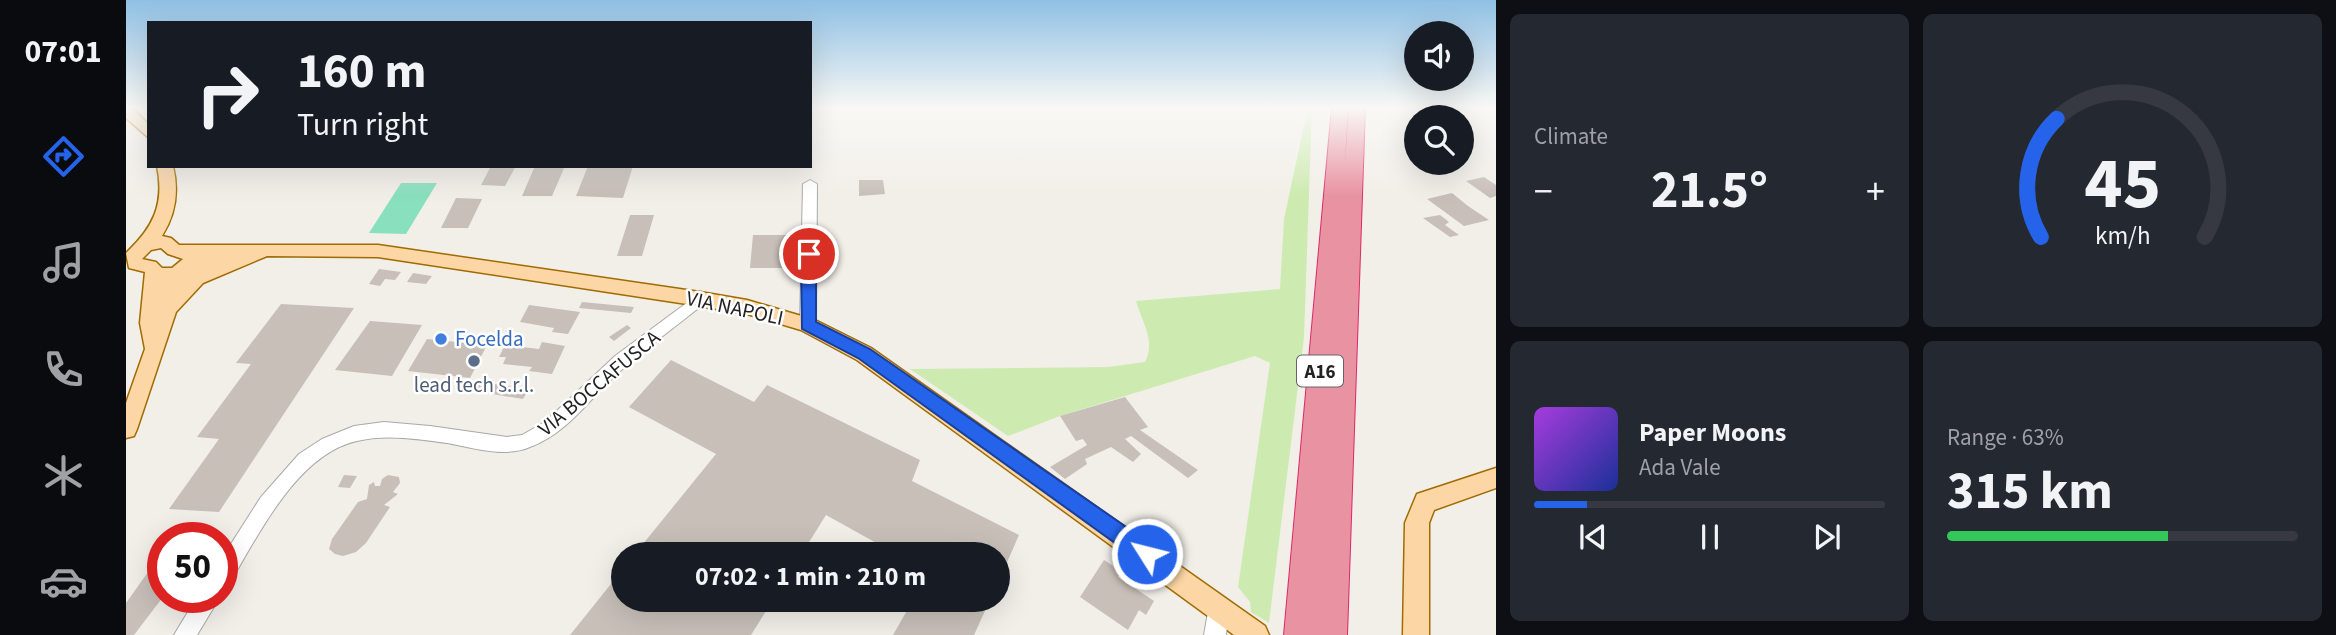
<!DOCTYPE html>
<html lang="en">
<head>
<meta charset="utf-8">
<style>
	:root { --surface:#171b24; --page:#242831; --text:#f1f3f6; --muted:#9ea1a6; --line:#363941; --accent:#2563eb }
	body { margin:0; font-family:"Source Sans 3",sans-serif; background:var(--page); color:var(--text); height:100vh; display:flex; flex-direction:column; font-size:26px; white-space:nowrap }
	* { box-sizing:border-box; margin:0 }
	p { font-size:23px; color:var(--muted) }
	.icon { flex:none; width:38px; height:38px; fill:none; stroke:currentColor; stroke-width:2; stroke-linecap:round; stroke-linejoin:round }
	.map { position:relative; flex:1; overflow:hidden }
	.sheet { display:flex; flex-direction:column; gap:14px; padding:14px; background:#0d0f14; width:840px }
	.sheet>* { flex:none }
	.hud { position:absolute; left:21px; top:21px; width:665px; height:147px; border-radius:0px; box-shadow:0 7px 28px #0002; background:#171b24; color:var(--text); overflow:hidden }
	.fabs { position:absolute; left:1278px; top:21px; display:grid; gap:14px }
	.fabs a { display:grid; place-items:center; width:70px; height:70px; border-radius:50%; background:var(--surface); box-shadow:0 7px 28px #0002; font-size:35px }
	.speed { position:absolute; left:21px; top:522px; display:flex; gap:14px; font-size:35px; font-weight:700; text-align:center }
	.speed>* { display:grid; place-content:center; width:91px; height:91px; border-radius:50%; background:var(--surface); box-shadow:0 7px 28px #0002; line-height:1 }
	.speed .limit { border:10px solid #d22; background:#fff; color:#111 }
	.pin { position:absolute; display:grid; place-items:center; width:60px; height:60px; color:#fff; margin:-30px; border:4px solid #fff; border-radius:50%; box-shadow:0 2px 7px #0007 }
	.me { position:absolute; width:77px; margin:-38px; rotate:306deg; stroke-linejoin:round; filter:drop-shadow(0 0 5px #0008) }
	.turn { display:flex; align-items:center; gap:24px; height:147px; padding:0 35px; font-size:32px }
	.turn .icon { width:91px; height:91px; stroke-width:2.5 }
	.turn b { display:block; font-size:49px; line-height:60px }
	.big { font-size:52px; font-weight:700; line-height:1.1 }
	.sheet .widget { flex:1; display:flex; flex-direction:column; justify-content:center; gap:10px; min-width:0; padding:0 24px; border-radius:10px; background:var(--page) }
	.sheet .dial { align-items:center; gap:0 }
	.dial svg { height:182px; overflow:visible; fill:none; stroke:var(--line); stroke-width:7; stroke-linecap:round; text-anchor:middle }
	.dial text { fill:var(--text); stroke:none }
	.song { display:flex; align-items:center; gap:21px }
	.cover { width:84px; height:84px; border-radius:10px; background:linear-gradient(135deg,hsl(280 70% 55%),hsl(230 70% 35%)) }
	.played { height:7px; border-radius:4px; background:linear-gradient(90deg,var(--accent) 15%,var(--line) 15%) }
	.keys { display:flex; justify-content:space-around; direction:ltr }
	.heat { display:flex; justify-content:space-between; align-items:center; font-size:38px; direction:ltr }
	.charge { height:10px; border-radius:5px; background:linear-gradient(90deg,#34c759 63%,var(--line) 0) }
	.sheet .tiles { flex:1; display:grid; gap:14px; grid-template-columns:repeat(2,1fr) }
	.trip { position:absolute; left:485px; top:542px; width:399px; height:70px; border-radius:35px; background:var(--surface); box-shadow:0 7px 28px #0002; font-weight:700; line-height:70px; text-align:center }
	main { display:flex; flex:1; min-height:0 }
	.tab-bar { display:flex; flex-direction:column; width:126px; justify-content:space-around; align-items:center; background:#090b0e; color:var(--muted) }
	.tab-bar .icon { width:49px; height:49px }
	.tab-bar .on { color:var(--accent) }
	.tab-bar b { font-size:32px; color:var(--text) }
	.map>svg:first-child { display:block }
	.grass { fill:#cdebb0 }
	.pitch { fill:#88e0be }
	.building { fill:#c7bfb8 }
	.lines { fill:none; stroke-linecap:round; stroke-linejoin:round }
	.minor-casing { stroke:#a9a9a9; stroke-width:2 }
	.major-casing { stroke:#a06b00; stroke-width:3 }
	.highway-casing { stroke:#dc2a67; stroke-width:2 }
	.minor { fill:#fff; fill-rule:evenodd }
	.major { fill:#fcd6a4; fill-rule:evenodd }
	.highway { fill:#e892a2; fill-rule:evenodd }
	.route { fill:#2563eb; stroke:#184099; stroke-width:2 }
	.shop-dot { fill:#3f7fe0; stroke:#fff; stroke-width:2.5 }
	.service-dot { fill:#5c6f8a; stroke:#fff; stroke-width:2.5 }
	.labels { text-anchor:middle; stroke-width:5; stroke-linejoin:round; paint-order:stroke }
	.shield { fill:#fff; stroke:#646464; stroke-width:2 }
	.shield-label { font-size:19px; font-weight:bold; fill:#222 }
	.street-label { font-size:21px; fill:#222; stroke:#fff }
	.shop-label { font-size:21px; fill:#366cbe; stroke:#fff; text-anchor:start }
	.service-label { font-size:21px; fill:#4e5e75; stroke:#fff }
</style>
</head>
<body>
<main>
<nav class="tab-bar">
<b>07:01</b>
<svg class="icon on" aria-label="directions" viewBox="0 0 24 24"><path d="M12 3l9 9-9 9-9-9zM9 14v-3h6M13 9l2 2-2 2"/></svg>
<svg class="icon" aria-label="music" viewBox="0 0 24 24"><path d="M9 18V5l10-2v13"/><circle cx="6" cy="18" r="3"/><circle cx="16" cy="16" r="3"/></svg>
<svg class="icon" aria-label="phone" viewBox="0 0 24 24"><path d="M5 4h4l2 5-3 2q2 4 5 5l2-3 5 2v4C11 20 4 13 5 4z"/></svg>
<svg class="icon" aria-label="climate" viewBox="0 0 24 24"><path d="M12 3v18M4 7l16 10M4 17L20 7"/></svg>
<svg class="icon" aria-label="car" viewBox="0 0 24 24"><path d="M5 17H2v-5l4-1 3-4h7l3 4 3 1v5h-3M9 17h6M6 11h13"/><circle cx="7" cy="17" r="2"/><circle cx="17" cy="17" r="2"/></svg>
</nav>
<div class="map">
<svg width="1370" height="635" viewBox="0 0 1370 635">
	<rect width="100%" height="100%" fill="#f2efe9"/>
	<!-- grass -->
	<path class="grass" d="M 1182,107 L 1186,107 L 1178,337 L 1143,623 L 1125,612 L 1124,602 L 1112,587 L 1144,363 L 1129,356 L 934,416 L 882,436 L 784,369 L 982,367 L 1019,362 C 1030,341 1016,322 1010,301 L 1154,289 L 1158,219 Z"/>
	<!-- pitch -->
	<path class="pitch" d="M 275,183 L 311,183 L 280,234 L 243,233 Z"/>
	<!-- building -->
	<path class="building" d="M 365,166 L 390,166 L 379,186 L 355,185 Z
		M 409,166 L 439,166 L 426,196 L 396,196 Z
		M 462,166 L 507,166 L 497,198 L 450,196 Z
		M 1358,177 L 1370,185 L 1370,196 L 1364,198 L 1340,181 Z
		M 733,180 L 757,180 L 759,194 L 733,196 Z
		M 1326,193 L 1342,206 L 1363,220 L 1338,226 L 1301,199 Z
		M 330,198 L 356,199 L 342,228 L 315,228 Z
		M 504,215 L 528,215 L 516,256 L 491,256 Z
		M 1314,215 L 1323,222 L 1319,225 L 1333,235 L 1324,237 L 1297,218 Z
		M 627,235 L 668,235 L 668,268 L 624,268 Z
		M 253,269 L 275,272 L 269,280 L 259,279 L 254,286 L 243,284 Z
		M 287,273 L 306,276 L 300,284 L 281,282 Z
		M 456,302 L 508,307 L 505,313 L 453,308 Z
		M 155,304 L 228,308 L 93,512 L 43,509 L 93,439 L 71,437 L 125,364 L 110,363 Z
		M 403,305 L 454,312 L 442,334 L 426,332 L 428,328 L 394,322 Z
		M 244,321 L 296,325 L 266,376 L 209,370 Z
		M 501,325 L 505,328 L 488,341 L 483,337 Z
		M 301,339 L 361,345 L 344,378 L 282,371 Z
		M 416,342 L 439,346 L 426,374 L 403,371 L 406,367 L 377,364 L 380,357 L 373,357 L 379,345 L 413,349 Z
		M 545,360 L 628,402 L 641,385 L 794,460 L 786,481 L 893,535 L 872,583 L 872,555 L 772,555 L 700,515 L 675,555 L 508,555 L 590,454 L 503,407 Z
		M 354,382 L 403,389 L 397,399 L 348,391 Z
		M 999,397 L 1022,427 L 1014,430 L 1072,470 L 1062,478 L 1005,436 L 999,439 L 1015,454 L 1007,462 L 985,447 L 959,459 L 961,464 L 939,479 L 924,467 L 961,445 L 957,439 L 950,441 L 934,416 Z
		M 218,475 L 231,476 L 224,488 L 212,487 Z
		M 262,475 L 273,477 L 274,483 L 267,492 L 272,494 L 258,505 L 264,507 L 240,543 L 230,552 L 217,556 L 209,554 L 203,549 L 206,539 L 232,502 L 241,499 L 243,485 L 248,482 L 249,486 L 254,486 L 256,479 Z
		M 37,551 L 37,597 L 8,635 L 0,635 L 0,603 Z
		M 978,560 L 995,571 L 992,577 L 1028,601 L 1020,615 L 1013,610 L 1002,630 L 954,597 Z
		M 497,569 L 497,600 L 647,600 L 625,635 L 444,635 Z
		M 787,600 L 864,600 L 848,635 L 767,635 Z"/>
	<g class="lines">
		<!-- minor casing -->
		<g class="minor-casing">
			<path id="minor" d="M 684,180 L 691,184 L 690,325 L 688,329 L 676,329 L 674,325 L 677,184 Z
				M 574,293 L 579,295 L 582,299 L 579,303 C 550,326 520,348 492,373 C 463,399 442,433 404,447 C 378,458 348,448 321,443 C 291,439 260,434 231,441 C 171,454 132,536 103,584 L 96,587 L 96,558 L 135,497 L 173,454 L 196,439 L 228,426 L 258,422 L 304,426 L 381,437 L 396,435 L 419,422 L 489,356 Z
				M 71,597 L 94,597 L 71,635 L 48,635 Z
				M 1092,598 L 1100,601 L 1103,609 L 1100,635 L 1078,635 L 1084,601 Z"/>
		</g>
		<!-- major casing -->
		<g class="major-casing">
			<path id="major" d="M 0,107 L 5,107 L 23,125 L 23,138 L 0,118 Z
				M 31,166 L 47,166 C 53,191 50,214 36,236 L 45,238 L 53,245 L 252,245 L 574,292 L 621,300 L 689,320 L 745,348 L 1139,626 L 1143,635 L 1108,635 L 731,360 L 675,330 L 621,314 L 574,306 L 252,257 L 141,256 L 77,283 L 50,312 L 11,429 L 8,436 L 0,438 L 0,403 L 19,349 L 14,323 L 19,272 L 3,268 L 0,253 C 27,228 39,204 31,166 ZM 35,248 L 42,254 L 57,259 L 46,268 L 36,268 L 30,262 L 16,259 L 25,250 Z
				M 1370,468 L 1370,488 L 1308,510 L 1303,523 L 1303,635 L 1277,635 L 1279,523 L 1291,494 Z"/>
		</g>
		<!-- highway casing -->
		<g class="highway-casing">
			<path id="highway" d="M 1206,107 L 1222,107 L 1219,162 L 1223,107 L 1239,107 L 1221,635 L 1158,635 Z"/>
		</g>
		<!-- minor -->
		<use href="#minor" class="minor"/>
		<!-- major -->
		<use href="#major" class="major"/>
		<!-- highway -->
		<use href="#highway" class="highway"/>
	</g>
	<!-- sky -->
	<linearGradient id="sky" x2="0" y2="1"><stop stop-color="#8fc0e4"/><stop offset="0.55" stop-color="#f9f8f5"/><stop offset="1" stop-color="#f9f8f5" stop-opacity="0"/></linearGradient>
	<rect width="1370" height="196" fill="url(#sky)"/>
	<!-- route -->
	<path class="route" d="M 683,249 L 690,254 L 690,322 L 744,349 L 1029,547 L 1032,554 L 1029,561 L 1021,564 L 1014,561 L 732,358 L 676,329 L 675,254 Z"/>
	<!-- markers -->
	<circle class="shop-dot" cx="315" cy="339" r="7"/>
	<circle class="service-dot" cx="348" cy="361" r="7"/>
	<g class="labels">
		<!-- shield labels -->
		<rect class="shield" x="1171" y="355.5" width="46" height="31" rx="5"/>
		<g class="shield-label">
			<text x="1194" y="378">A16</text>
		</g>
		<!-- street labels -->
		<g class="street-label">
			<text transform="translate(609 308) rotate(12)" y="7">VIA NAPOLI</text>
			<text transform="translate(473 383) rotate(-40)" y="7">VIA BOCCAFUSCA</text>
		</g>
		<!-- shop labels -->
		<g class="shop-label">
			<text x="329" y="346">Focelda</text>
		</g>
		<!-- service labels -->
		<g class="service-label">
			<text x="348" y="392">lead tech s.r.l.</text>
		</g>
	</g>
</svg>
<div class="fabs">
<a><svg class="icon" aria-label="sound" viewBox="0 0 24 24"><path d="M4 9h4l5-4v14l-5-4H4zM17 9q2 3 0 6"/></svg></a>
<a><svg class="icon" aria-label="search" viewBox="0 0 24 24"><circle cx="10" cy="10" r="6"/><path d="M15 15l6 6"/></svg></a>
</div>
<div class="speed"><div class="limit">50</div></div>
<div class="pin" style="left:683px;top:254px;background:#d93025"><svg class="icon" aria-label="arrive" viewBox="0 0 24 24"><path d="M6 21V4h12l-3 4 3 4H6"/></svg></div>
<svg class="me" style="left:1021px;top:554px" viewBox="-20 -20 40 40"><circle r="17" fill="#2563eb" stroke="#fff" stroke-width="3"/><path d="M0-11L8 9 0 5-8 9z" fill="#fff"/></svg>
<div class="trip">07:02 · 1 min · 210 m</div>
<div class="hud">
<div class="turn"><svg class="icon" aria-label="right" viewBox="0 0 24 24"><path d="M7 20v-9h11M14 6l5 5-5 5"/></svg><div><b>160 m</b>Turn right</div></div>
</div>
</div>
<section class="sheet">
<div class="tiles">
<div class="widget"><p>Climate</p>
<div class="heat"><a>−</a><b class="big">21.5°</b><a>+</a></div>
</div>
<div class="widget dial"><svg viewBox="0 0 100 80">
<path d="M14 69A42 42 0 1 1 86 69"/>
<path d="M14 69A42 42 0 0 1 21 17" stroke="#2563eb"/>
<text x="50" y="56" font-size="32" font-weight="700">45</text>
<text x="50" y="72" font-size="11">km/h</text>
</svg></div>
<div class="widget">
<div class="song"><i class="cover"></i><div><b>Paper Moons</b><p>Ada Vale</p></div></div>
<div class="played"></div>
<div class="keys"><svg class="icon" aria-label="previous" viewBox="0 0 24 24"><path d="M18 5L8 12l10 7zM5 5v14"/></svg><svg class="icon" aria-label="pause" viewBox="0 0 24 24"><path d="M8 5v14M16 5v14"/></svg><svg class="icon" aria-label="next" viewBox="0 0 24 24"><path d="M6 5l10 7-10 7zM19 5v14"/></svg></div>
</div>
<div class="widget"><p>Range · 63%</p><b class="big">315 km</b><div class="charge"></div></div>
</div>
</section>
</main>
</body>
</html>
